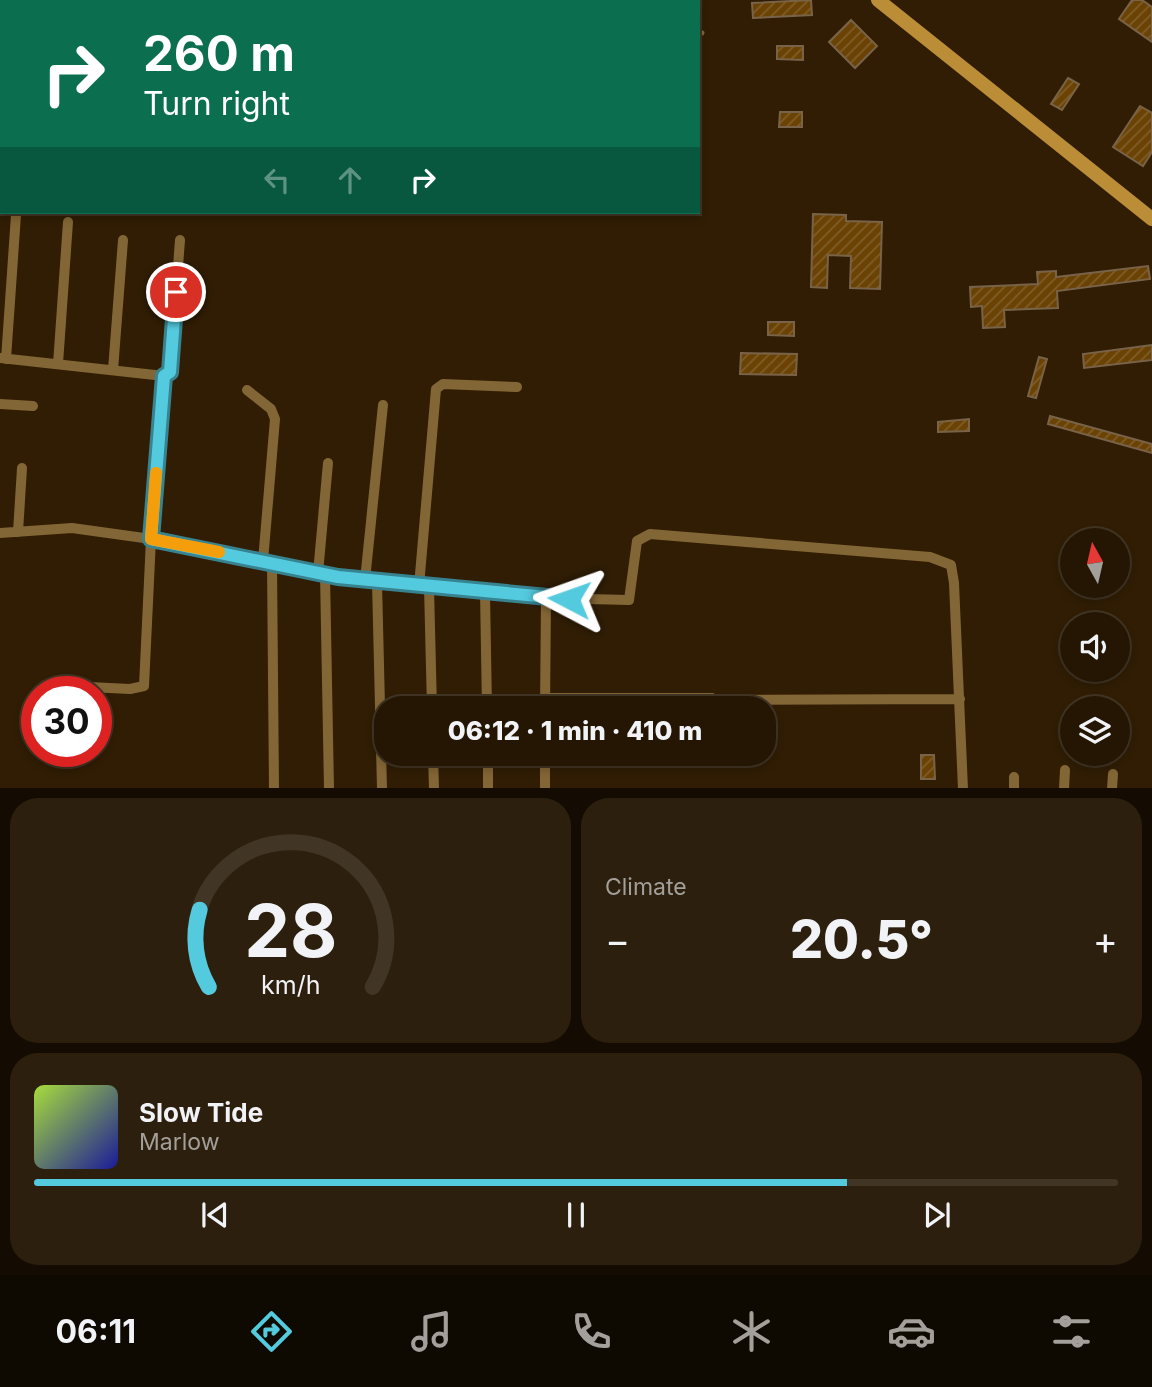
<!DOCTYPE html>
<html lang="en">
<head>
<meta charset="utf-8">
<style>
	:root { --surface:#241603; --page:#2c1f0d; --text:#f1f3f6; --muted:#a39f9a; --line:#413525; --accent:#54cade }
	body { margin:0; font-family:Inter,sans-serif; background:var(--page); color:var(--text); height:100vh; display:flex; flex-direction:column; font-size:26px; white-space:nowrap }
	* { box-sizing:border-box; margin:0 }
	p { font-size:23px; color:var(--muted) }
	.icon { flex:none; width:38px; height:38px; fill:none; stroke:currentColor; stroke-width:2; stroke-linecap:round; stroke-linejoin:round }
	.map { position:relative; height:788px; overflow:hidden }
	.details { display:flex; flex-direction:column; gap:10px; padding:10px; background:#140c02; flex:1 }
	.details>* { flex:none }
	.guide { position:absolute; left:0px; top:0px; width:700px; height:214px; box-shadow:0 4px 10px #0003,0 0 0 2px var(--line); background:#0b6e4f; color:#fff; overflow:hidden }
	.needle { width:46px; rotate:352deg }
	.controls { position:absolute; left:1060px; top:528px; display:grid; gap:14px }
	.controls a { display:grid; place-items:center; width:70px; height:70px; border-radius:50%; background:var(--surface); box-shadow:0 4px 10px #0003,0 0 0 2px var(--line); font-size:35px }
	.speed { position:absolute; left:21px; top:676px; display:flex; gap:14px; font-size:35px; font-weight:700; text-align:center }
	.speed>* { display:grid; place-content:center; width:91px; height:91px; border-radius:50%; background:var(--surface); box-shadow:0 4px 10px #0003,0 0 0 2px var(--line); line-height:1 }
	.speed .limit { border:10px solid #d22; background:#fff; color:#111 }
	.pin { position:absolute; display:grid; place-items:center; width:60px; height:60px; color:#fff; margin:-30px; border:4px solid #fff; border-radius:50%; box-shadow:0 2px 7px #0007 }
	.me { position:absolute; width:77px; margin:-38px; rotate:274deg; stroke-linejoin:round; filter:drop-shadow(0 0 5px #0008) }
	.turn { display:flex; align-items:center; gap:24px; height:147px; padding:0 28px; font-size:32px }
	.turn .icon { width:91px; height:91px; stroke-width:2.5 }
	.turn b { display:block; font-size:49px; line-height:60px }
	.lanes { display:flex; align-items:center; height:66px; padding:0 28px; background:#0003; justify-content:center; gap:35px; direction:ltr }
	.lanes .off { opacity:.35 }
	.big { font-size:52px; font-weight:800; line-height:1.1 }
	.details .tile { flex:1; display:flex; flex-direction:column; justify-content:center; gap:10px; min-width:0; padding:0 24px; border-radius:28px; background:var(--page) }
	.details .dial { align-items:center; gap:0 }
	.dial svg { height:182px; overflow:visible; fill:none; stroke:var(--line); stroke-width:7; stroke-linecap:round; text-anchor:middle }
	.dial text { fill:var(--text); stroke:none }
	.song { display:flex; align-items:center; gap:21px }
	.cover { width:84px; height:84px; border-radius:10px; background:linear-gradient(135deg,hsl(80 70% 55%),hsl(240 70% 35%)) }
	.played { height:7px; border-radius:4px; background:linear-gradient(90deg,var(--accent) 75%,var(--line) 75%) }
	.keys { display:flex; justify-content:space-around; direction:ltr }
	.heat { display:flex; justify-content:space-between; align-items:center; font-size:38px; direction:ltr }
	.details .tiles { flex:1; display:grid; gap:10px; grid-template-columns:1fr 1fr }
	.tile:last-child { grid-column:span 2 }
	.trip { position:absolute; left:374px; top:696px; width:402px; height:70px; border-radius:28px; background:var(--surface); box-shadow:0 4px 10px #0003,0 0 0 2px var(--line); font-weight:800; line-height:70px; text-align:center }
	.dock { display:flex; height:112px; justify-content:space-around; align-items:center; background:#0e0901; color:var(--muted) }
	.dock .icon { width:49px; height:49px }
	.dock .on { color:var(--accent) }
	.dock b { font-size:32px; color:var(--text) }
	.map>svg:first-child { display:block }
	.building { fill:url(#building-hatch); stroke:#786248; stroke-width:2 }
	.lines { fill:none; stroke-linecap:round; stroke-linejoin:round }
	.lane { stroke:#836635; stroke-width:5 }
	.street { stroke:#836635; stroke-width:10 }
	.secondary { stroke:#bb8d37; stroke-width:14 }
	.route-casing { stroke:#378390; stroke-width:18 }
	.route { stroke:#54cade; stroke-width:12 }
	.slow { stroke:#f59e0b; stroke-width:12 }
</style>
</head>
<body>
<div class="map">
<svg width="1152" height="789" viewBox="0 0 1152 789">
	<defs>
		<pattern id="building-hatch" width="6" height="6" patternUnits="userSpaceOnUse" patternTransform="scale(1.75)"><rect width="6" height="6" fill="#6a4204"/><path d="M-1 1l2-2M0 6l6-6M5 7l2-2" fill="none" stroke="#805d28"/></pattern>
	</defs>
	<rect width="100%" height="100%" fill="#301d04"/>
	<!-- building -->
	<path class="building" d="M 811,0 L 812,15 L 753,18 L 752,3 Z
		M 1132,0 L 1142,0 L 1152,7 L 1152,42 L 1119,19 Z
		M 851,20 L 877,46 L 855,68 L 829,42 Z
		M 777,46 L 803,46 L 803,60 L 777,59 Z
		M 1068,78 L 1079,84 L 1062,110 L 1051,104 Z
		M 1140,106 L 1152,113 L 1152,152 L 1143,166 L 1113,147 Z
		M 780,112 L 802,112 L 802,127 L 779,127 Z
		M 813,214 L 846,215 L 846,221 L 882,222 L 880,289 L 850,288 L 851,256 L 828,255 L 827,288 L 811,287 Z
		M 1148,266 L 1150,279 L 1057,291 L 1058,308 L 1004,310 L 1005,327 L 983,328 L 982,306 L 971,307 L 970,287 L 1038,284 L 1037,272 L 1056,271 L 1056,277 Z
		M 768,322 L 794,322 L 794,336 L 768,335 Z
		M 1152,345 L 1152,360 L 1084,368 L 1083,354 Z
		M 741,353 L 797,354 L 796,375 L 740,374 Z
		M 1039,357 L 1047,359 L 1036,398 L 1028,396 Z
		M 1050,416 L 1152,444 L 1152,453 L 1048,424 Z
		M 969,419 L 969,431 L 938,432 L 938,422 Z
		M 921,755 L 934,755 L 935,779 L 921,779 Z"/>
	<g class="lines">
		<!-- lane -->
		<path class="lane" d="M 164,2 L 165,0
			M 338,2 L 338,0
			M 409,2 L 409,0
			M 472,2 L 472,0
			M 544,2 L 544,0
			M 615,2 L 615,0
			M 698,32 L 702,33"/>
		<!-- street -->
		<path class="street" d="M 0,174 L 2,174
			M 0,358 L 164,376 L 151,539 L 144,686 L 130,689 L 68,686
			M 6,359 L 16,215
			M 58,364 L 68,222
			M 113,370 L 123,240
			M 164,376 L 170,372 L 180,240
			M 247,390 L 271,409 L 275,419 L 263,561
			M 0,404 L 33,406
			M 18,532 L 22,468
			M 0,533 L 72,528 L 151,539 L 338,577 L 546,598 L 629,600 L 637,541 L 650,534 L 930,557 L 951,565 L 954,583 L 963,789
			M 272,563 L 274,789
			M 318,573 L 328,463
			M 325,574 L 329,789
			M 365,580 L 383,405
			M 377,582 L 382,789
			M 419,586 L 436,389 L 443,384 L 517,387
			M 429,587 L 432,709
			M 485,592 L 487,709
			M 545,698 L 712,698
			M 731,700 L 960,699
			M 545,709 L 546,598
			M 433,754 L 434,789
			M 488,754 L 488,789
			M 545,789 L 545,754
			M 1014,789 L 1014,777
			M 1064,789 L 1065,770
			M 1112,789 L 1113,774"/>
		<!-- secondary -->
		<path class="secondary" d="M 878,0 L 1152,219"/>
	</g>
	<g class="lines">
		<!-- route casing -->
		<g class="route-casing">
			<path id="route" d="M 176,292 L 170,372 L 164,376 L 151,539 L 338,577 L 569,599"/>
		</g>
		<!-- route -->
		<use href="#route" class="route"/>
		<!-- slow -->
		<path class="slow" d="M 156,473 L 151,539 L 219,552"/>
	</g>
</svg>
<div class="controls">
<a><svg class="needle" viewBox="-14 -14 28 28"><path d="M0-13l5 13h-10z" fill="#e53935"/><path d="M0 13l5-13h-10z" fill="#a39f9a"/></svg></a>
<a><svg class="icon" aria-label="sound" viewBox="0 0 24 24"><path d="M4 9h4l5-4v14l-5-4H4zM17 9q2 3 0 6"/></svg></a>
<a><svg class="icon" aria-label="layers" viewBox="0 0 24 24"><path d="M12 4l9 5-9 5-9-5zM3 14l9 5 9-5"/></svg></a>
</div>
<div class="speed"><div class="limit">30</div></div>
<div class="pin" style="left:176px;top:292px;background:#d93025"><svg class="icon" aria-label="arrive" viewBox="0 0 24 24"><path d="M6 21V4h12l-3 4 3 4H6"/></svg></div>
<svg class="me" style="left:569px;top:599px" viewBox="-20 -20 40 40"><path d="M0-17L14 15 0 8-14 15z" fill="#54cade" stroke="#fff" stroke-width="4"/></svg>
<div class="trip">06:12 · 1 min · 410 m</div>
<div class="guide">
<div class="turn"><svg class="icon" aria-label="right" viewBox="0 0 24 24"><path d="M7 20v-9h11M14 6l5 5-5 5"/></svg><div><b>260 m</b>Turn right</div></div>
<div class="lanes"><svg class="icon off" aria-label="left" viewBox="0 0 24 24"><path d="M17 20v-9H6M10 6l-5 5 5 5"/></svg><svg class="icon off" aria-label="ahead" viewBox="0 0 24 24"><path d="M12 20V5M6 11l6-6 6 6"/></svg><svg class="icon" aria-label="right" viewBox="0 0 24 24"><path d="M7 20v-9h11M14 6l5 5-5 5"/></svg></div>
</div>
</div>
<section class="details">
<div class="tiles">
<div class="tile dial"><svg viewBox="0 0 100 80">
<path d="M14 69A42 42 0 1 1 86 69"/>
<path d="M14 69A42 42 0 0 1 10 35" stroke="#54cade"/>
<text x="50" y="56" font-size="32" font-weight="700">28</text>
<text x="50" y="72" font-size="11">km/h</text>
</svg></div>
<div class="tile"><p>Climate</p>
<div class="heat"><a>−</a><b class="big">20.5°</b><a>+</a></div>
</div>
<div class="tile">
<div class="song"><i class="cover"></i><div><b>Slow Tide</b><p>Marlow</p></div></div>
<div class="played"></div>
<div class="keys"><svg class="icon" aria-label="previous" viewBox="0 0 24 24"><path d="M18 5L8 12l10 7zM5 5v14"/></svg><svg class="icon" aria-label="pause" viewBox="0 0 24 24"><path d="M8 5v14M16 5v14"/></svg><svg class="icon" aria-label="next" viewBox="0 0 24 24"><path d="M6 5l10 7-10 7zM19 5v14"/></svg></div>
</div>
</div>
</section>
<nav class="dock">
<b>06:11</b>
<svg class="icon on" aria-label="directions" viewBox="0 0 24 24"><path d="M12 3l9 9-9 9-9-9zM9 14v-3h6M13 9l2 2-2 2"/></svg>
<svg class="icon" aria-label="music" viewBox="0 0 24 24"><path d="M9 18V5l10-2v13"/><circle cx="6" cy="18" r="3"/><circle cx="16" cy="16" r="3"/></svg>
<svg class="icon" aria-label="phone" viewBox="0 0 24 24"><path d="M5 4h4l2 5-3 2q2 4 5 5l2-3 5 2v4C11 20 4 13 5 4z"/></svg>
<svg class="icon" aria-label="climate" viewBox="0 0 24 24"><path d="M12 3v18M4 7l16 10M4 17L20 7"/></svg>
<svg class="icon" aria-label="car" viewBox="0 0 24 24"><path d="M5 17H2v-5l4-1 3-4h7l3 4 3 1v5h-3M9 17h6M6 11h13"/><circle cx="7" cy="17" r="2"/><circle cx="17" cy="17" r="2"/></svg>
<svg class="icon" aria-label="filters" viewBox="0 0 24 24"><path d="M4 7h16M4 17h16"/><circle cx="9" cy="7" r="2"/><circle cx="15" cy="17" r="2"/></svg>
</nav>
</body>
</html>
